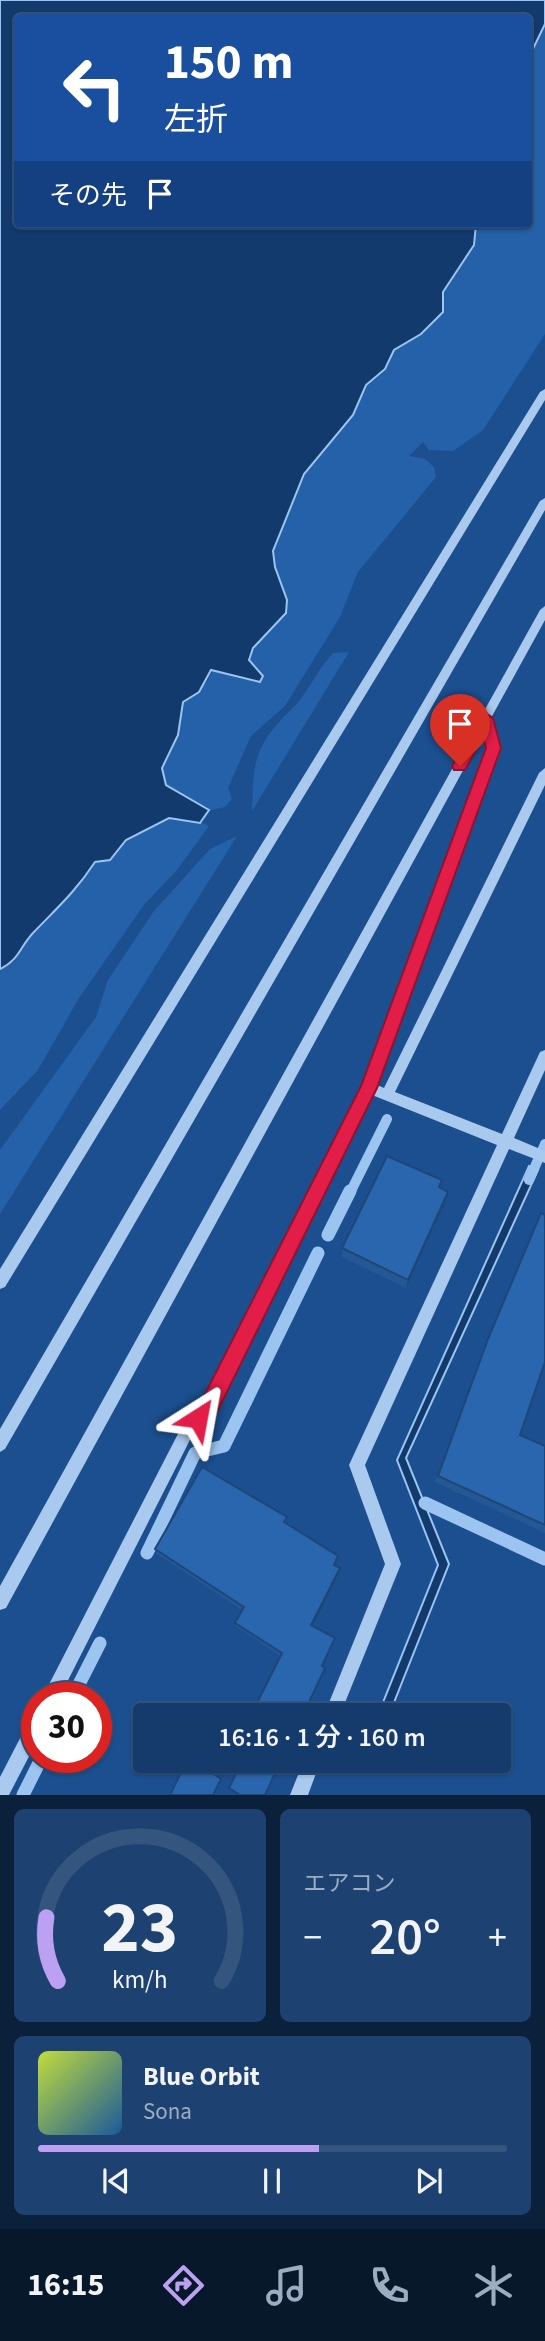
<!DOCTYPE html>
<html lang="ja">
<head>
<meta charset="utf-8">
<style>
	:root { --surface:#143b6b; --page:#1d4271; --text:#f1f3f6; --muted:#9dadc1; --line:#33557e; --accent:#bca0f2 }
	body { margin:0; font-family:"Source Sans 3","Noto Sans JP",sans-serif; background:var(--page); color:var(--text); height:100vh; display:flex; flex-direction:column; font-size:26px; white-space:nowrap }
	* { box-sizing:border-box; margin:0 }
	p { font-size:23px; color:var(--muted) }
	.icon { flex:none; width:38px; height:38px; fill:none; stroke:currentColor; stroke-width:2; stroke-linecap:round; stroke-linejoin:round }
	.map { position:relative; height:1795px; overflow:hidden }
	.panel { display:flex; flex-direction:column; gap:14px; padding:14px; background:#0b203b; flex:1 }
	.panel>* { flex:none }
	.hud { position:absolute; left:14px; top:14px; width:518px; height:214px; border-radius:7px; box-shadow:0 2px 5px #0004,0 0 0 2px var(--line); background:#1a4fa0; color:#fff; overflow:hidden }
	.speed { position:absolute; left:21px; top:1682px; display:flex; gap:14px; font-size:35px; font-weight:700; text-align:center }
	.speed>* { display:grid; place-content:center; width:91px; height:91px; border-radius:50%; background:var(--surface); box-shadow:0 2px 5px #0004,0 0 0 2px var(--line); line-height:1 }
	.speed .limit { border:10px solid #d22; background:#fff; color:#111 }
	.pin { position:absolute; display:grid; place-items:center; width:60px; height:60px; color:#fff; margin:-72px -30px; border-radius:50% 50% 50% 0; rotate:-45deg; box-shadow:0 0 7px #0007 }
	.pin .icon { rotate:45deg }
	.me { position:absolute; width:77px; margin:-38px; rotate:34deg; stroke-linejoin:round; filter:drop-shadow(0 0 5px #0008) }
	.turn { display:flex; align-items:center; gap:24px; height:147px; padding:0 35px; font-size:32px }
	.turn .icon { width:91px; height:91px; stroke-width:2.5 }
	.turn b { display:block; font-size:49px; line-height:60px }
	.then { display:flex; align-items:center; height:66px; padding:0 35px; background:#0003; gap:14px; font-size:26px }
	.big { font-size:52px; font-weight:600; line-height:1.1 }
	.panel .card { flex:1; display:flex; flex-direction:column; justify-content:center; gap:10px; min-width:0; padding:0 24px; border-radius:10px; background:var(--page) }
	.panel .dial { align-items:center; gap:0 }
	.dial svg { height:182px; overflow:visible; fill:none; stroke:var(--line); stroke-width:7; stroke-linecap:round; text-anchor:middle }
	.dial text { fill:var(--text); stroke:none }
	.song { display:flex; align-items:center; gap:21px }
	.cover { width:84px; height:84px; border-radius:10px; background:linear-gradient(135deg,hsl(70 70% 55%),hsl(210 70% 35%)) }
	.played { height:7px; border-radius:4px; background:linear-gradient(90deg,var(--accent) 60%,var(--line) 60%) }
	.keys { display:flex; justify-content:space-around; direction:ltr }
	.heat { display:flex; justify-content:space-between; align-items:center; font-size:38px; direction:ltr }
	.panel .tiles { flex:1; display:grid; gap:14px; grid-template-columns:1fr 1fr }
	.card:last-child { grid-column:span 2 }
	.trip { position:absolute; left:133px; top:1703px; width:378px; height:70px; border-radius:7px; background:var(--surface); box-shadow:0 2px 5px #0004,0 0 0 2px var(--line); font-weight:600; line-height:70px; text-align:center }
	.menu { display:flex; height:112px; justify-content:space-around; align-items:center; background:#08182b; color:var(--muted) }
	.menu .icon { width:49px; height:49px }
	.menu .on { color:var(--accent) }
	.menu b { font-size:32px; color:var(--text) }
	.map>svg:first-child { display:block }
	.green { fill:#2461a8 }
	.water { fill:#123a6d; stroke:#9cc4f0; stroke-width:2 }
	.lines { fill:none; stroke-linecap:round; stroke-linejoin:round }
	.stream-far1 { stroke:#9cc4f0; stroke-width:10 }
	.stream { stroke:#9cc4f0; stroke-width:13 }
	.minor { fill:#a9c9ee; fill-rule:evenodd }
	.wall { fill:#245895 }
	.shaded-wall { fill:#1d4779 }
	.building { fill:#2a66ad; stroke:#1d4779; stroke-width:2 }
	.route { fill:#e11d48; stroke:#92132f; stroke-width:2 }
</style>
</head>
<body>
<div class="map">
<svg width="545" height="1795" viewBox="0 0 545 1795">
	<rect width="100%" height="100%" fill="#1b4f8f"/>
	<!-- green -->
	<path class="green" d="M 545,24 L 545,334 L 483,430 L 453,451 L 429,450 L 423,442 L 409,456 L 425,459 L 434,467 L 436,477 L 358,572 L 340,617 L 285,706 L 251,736 L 228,788 L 232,799 L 225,807 L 208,811 L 201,822 L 209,826 L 177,870 L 144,905 L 79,998 L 38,1070 L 0,1110 L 0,969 L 14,962 L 183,702 L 207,682 L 273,551 L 304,474 L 353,415 L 366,385 L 385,369 L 437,224 L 528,224 L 529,57 Z
		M 349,652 L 252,811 C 253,773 252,751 280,721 C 287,713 296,706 302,697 C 313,682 320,667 333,653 Z
		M 237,836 L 0,1214 L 0,1150 L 96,1017 L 108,980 L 154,911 L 210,849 Z"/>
	<!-- water -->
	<path class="water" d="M 0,0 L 545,0 L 545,24 L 529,57 L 528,18 L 18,18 L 18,224 L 476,224 L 474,245 L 443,292 L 443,312 L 421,334 L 394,350 L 385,369 L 366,385 L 353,415 L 304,474 L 273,551 L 275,567 L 287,600 L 286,613 L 253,648 L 249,660 L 263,676 L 260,682 L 211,670 L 199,692 L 183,702 L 178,735 L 162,768 L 166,785 L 209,810 L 200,823 L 169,818 L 126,840 L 110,860 L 95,862 C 76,891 57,908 33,933 C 19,948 20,959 0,969 Z
		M 529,1166 L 538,1170 L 406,1458 L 449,1564 L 389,1715 L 378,1715 L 438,1565 L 397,1460 Z"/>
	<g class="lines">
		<!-- stream-far1 -->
		<path class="stream-far1" d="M 529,1180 L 545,1144
			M 350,1193 L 387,1119"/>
		<!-- stream -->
		<path class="stream" d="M 328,1235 L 350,1191
			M 425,1503 L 545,1559
			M 147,1553 L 195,1453 L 224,1446 L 318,1253
			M 72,1698 L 100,1643
			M 23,1795 L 42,1757"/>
		<!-- minor -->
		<path class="minor" d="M 545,389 L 545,400 L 5,1287 L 0,1289 L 0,1269 L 540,392 Z
			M 545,498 L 545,510 L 5,1449 L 0,1452 L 0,1429 L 540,501 Z
			M 545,606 L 545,620 L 491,718 L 500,748 L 377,1085 L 384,1088 L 539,773 L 545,768 L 545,785 L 395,1092 L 502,1134 L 540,1052 L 545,1050 L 545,1070 L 514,1138 L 545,1151 L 545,1163 L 509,1149 L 365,1465 L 401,1564 L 340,1715 L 324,1715 L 385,1564 L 349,1465 L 497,1145 L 372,1095 L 215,1410 L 192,1436 L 59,1698 L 42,1698 L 182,1426 L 205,1400 L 363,1086 L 488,748 L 484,732 L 6,1608 L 0,1610 L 0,1586 L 540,610 Z
			M 37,1715 L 37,1741 L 9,1795 L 0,1795 L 0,1777 L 31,1717 Z
			M 304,1760 L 321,1760 L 308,1795 L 290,1795 Z"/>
	</g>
	<!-- wall -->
	<path class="wall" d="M 440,1188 L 448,1192 L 446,1200 L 406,1288 L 342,1257 L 342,1248 Z
		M 541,1213 L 520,1435 L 545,1446 L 545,1533 L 435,1482 L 485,1347 Z
		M 287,1517 L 286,1523 L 338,1556 L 335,1565 L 339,1573 L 312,1625 L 280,1656 L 236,1626 L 235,1623 L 242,1610 L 157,1554 L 155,1549 Z"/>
	<!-- shaded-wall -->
	<path class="shaded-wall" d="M 448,1192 L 446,1200 L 406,1288 L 408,1280 Z
		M 340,1568 L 339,1573 L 311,1629 L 311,1625 Z"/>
	<!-- building -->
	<path class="building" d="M 387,1156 L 442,1180 L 439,1187 L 448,1192 L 408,1280 L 342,1248 Z
		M 541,1213 L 545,1215 L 545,1362 L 520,1435 L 545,1446 L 545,1525 L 438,1476 L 488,1339 Z
		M 202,1467 L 287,1517 L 284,1522 L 338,1556 L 334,1565 L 340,1568 L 311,1625 L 335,1638 L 322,1666 L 325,1668 L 303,1715 L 251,1715 L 282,1653 L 235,1623 L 244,1607 L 155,1549 Z
		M 187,1760 L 193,1760 L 221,1779 L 213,1795 L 170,1795 Z
		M 243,1760 L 281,1760 L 265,1795 L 240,1795 L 229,1788 Z"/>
	<!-- route -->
	<path class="route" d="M 486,713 L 493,718 L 501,748 L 377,1088 L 217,1412 L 198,1428 L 191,1425 L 188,1418 L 203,1398 L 361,1086 L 486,748 L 483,737 L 465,770 L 454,770 L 452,766 L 481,714 Z"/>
</svg>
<div class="speed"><div class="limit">30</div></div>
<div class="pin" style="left:460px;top:766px;background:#d93025"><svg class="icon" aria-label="arrive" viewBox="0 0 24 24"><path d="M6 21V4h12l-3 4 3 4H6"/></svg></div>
<svg class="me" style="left:198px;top:1418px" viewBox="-20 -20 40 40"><path d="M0-17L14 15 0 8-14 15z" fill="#e11d48" stroke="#fff" stroke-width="4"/></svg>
<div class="trip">16:16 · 1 分 · 160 m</div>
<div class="hud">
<div class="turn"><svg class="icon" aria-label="left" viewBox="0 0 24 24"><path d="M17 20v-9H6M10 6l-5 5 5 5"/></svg><div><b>150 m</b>左折</div></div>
<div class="then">その先<svg class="icon" aria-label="arrive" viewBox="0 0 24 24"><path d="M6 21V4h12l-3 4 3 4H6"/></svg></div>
</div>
</div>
<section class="panel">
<div class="tiles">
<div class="card dial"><svg viewBox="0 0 100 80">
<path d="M14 69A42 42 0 1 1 86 69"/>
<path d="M14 69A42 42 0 0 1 9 41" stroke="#bca0f2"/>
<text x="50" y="56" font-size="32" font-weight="700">23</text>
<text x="50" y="72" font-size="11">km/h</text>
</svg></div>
<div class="card"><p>エアコン</p>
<div class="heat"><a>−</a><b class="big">20°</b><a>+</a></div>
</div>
<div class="card">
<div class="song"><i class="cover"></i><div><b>Blue Orbit</b><p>Sona</p></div></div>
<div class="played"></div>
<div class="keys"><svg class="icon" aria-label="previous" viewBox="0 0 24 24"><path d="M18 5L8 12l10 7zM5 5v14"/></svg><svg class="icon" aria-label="pause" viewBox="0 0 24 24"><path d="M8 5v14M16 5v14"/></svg><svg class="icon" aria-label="next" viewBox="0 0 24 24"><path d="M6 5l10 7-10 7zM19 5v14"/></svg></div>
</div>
</div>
</section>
<nav class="menu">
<b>16:15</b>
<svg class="icon on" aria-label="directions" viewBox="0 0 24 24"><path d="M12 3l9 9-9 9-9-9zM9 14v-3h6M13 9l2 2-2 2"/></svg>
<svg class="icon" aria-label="music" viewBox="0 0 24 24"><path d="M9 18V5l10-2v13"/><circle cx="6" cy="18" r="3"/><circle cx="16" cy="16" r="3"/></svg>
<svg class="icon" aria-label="phone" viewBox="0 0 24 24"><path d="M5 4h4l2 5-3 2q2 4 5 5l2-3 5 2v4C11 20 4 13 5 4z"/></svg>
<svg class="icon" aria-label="climate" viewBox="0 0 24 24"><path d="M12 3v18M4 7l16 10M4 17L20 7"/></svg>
</nav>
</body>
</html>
